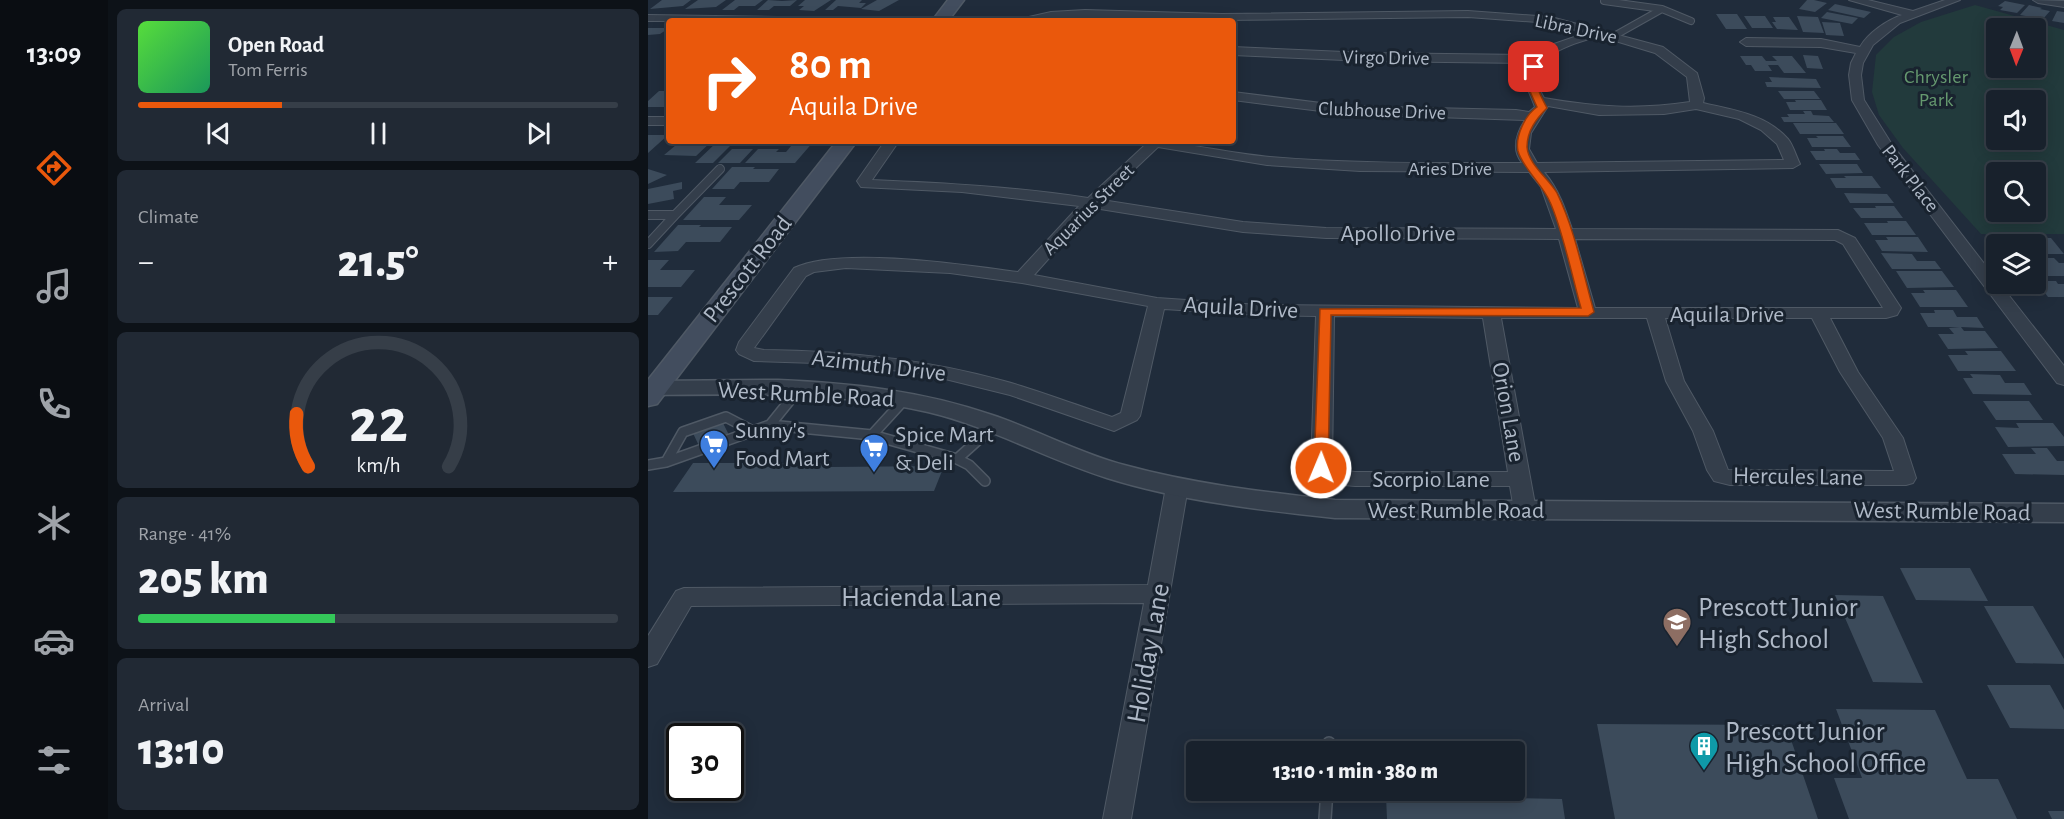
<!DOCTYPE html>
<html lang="en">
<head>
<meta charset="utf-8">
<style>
	:root { --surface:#18212c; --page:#212934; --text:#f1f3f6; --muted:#9fa3a9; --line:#363e48; --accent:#ea580c }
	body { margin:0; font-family:"Alegreya Sans",sans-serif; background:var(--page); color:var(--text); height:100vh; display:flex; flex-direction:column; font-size:22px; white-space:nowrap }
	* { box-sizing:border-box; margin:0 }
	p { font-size:20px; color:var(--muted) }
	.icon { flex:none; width:33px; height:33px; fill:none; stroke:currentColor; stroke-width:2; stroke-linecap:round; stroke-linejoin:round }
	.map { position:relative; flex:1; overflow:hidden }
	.sheet { display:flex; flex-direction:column; gap:9px; padding:9px; background:#0d1218; width:540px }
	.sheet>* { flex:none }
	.top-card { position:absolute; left:18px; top:18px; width:570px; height:126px; border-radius:6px; box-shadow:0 3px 15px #0003,0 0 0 2px var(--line); background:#ea580c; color:#fff; overflow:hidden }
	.needle { width:39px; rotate:181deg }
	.fabs { position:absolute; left:1338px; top:18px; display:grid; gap:12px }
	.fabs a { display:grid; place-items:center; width:60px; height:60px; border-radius:6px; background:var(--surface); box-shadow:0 3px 15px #0003,0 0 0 2px var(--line); font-size:30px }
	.speed { position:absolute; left:18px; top:723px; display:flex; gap:12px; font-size:30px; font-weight:700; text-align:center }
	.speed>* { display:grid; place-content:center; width:78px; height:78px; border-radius:50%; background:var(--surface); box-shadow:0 3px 15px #0003,0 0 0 2px var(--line); line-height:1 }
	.speed .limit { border:3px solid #111; border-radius:9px; background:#fff; color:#111 }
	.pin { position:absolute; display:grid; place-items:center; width:51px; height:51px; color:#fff; margin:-26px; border-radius:12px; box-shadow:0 3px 9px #0006 }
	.me { position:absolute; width:66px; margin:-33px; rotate:1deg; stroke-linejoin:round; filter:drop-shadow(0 0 4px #0008) }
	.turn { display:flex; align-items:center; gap:21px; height:126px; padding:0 24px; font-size:27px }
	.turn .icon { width:78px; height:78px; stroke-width:2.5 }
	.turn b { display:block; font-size:42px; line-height:51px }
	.big { font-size:45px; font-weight:800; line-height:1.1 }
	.sheet .tile { flex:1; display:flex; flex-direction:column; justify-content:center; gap:9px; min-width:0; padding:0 21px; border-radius:9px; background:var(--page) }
	.sheet .dial { align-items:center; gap:0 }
	.dial svg { height:156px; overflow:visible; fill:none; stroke:var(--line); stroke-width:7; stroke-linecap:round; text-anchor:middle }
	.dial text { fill:var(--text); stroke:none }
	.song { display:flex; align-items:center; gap:18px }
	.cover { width:72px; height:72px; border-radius:9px; background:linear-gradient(135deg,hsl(110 70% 55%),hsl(150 70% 35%)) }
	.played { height:6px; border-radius:3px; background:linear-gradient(90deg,var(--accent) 30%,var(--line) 30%) }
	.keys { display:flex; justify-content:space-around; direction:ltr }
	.heat { display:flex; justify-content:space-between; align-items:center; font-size:33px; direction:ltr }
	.charge { height:9px; border-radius:4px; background:linear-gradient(90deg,#34c759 41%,var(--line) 0) }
	.trip { position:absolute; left:538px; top:741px; width:339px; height:60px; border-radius:6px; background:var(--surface); box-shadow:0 3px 15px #0003,0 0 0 2px var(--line); font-weight:800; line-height:60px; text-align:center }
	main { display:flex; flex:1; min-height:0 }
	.tabs { display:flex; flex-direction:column; width:108px; justify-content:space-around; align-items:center; background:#0a0d12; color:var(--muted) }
	.tabs .icon { width:42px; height:42px }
	.tabs .active { color:var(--accent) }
	.tabs b { font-size:27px; color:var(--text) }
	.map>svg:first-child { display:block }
	.green { fill:#223a3c; fill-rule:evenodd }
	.building { fill:#3c4b5b }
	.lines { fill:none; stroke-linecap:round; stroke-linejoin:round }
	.service-far3-casing { stroke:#4f5965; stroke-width:8 }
	.service-far2-casing { stroke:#4f5965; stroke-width:10 }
	.service-far1-casing { stroke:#4f5965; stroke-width:12 }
	.service-casing { stroke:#4f5965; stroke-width:14 }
	.minor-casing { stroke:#4f5965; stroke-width:2 }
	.tertiary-casing { stroke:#4f5965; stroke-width:3 }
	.secondary-casing { stroke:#4f5965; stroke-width:3 }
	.service-far3 { stroke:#343e4b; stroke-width:6 }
	.service-far2 { stroke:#343e4b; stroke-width:8 }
	.service-far1 { stroke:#343e4b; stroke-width:9 }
	.service { stroke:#343e4b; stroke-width:11 }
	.minor { fill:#343e4b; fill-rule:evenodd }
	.tertiary { fill:#343e4b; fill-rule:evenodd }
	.secondary { fill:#424d5e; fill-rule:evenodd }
	.route { fill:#ea580c; stroke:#983908; stroke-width:1.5 }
	.labels { text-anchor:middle; stroke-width:6; stroke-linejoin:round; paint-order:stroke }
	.far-street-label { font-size:20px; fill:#afb9c7; stroke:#19232f }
	.far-park-label { font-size:20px; fill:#65996f; stroke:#19232f }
	.street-label { font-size:24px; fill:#afb9c7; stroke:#19232f }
	.poi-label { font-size:24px; fill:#afb9c7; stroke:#19232f; text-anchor:start }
	.near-street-label { font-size:28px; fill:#afb9c7; stroke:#19232f }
	.near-poi-label { font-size:28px; fill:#afb9c7; stroke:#19232f; text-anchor:start }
</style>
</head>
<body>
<main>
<nav class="tabs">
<b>13:09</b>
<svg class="icon active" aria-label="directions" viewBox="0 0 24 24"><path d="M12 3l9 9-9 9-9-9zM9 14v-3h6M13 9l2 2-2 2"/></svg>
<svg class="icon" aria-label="music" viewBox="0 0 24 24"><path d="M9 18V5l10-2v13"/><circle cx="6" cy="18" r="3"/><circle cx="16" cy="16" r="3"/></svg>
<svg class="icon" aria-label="phone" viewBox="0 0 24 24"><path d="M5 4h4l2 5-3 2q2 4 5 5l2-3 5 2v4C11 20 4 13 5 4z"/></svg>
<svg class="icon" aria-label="climate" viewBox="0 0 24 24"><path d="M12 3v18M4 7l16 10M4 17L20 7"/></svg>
<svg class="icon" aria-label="car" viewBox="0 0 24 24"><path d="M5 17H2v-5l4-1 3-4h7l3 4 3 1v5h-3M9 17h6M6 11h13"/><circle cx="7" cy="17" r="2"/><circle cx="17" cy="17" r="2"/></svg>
<svg class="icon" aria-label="filters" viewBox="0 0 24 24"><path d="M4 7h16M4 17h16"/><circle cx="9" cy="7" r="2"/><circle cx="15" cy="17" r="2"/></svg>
</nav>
<section class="sheet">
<div class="tile">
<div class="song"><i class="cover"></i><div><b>Open Road</b><p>Tom Ferris</p></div></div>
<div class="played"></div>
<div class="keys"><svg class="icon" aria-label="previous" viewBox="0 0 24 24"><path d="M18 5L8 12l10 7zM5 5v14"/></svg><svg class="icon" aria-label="pause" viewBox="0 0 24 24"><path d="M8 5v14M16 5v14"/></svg><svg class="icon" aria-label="next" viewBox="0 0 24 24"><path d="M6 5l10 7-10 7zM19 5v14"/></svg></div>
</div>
<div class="tile"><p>Climate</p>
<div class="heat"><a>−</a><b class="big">21.5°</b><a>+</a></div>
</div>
<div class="tile dial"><svg viewBox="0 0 100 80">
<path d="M14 69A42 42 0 1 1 86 69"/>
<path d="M14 69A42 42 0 0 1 8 42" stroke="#ea580c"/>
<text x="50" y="56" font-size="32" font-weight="700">22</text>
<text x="50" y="72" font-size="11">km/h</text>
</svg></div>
<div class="tile"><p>Range · 41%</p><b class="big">205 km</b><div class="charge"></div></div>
<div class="tile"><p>Arrival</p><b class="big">13:10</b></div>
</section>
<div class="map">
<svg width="1416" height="819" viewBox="0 0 1416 819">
	<rect width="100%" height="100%" fill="#202c3b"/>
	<!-- green -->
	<path class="green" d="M 1327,5 L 1416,30 L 1416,234 L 1333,234 L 1255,148 L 1231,115 L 1224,92 L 1228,55 L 1246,37 L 1273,22 ZM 1348,28 L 1388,28 L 1388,68 L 1348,68 ZM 1348,100 L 1388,100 L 1388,140 L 1348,140 ZM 1348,172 L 1388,172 L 1388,212 L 1348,212 Z"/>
	<!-- building -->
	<path class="building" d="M 14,0 L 43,0 L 35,6 L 2,9 Z
		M 50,0 L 78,0 L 68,7 L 37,9 Z
		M 87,0 L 115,0 L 107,6 L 91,6 L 86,10 L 74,10 Z
		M 120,0 L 134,1 L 149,0 L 142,6 L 126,6 L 121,10 L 109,10 Z
		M 157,0 L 183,0 L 166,11 L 151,10 L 156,6 L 150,6 Z
		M 188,0 L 214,0 L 211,3 L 218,3 L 213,8 L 190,6 L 185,10 L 177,10 Z
		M 229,0 L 251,0 L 231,11 L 213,9 Z
		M 1159,0 L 1166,0 L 1179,3 L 1167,12 L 1151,9 Z
		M 1357,1 L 1377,5 L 1369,13 L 1352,10 L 1355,7 L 1350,6 Z
		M 1187,4 L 1223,12 L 1216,18 L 1180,10 Z
		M 1381,5 L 1394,8 L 1392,9 L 1402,11 L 1395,19 L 1372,15 Z
		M 1409,11 L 1416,12 L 1416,23 L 1404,21 Z
		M 1179,12 L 1210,18 L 1204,24 L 1173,18 Z
		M 1068,14 L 1089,14 L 1099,29 L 1078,29 Z
		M 1096,16 L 1117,16 L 1125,28 L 1104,28 Z
		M 1149,16 L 1170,17 L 1176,33 L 1155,32 Z
		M 229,17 L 264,18 L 261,21 L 225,21 Z
		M 1125,17 L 1141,17 L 1150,30 L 1129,29 L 1124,22 L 1128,22 Z
		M 1174,22 L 1192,23 L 1196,36 L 1178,35 Z
		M 0,28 L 21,28 L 12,34 L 0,35 Z
		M 1155,55 L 1170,56 L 1175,69 L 1159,68 Z
		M 1092,56 L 1114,56 L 1118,61 L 1129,61 L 1124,56 L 1144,56 L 1158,73 L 1136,73 L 1130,65 L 1120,65 L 1124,71 L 1107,71 L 1103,65 L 1098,65 Z
		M 1121,77 L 1168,79 L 1173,88 L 1119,87 L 1117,82 L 1124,82 Z
		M 11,91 L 21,91 L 21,107 L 0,107 L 0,101 Z
		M 1130,91 L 1166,91 L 1172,99 L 1136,99 Z
		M 1147,100 L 1173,100 L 1179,110 L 1142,110 L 1138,102 L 1148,102 Z
		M 1155,111 L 1163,111 L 1165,115 L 1181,116 L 1186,122 L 1136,122 L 1133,117 L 1141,117 L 1139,114 L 1157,114 Z
		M 1145,123 L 1188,123 L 1196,134 L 1152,134 Z
		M 0,135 L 20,135 L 0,153 Z
		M 1168,136 L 1195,136 L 1203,147 L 1164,147 L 1159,138 L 1170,138 Z
		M 37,141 L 64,141 L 48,156 L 16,155 L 28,145 L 32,145 Z
		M 70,141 L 87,141 L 65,163 L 47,163 Z
		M 131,141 L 166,141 L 147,163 L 97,163 L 110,149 L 131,149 L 128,152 L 138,152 L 143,146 L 127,146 Z
		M 84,149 L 105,149 L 92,163 L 70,163 Z
		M 1176,149 L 1189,149 L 1192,153 L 1207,153 L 1212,160 L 1168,160 L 1162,151 L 1177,151 Z
		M 1171,164 L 1209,164 L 1215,173 L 1178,174 Z
		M 84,167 L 107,167 L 105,169 L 131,169 L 121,182 L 92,182 L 86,189 L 64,189 Z
		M 0,169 L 19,175 L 0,184 Z
		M 1196,176 L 1224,176 L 1233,188 L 1188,188 L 1182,178 L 1198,178 Z
		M 34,182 L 34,189 L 25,191 L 26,199 L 0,204 L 0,189 Z
		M 1196,193 L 1239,194 L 1246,203 L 1202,203 Z
		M 56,197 L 78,197 L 71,205 L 104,205 L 91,220 L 35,220 Z
		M 1227,206 L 1246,206 L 1255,218 L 1213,218 L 1205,208 L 1228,208 Z
		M 1239,221 L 1258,221 L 1268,235 L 1224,235 L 1216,223 L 1240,223 Z
		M 30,225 L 53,225 L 51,227 L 84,227 L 72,242 L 38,242 L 30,251 L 6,252 Z
		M 1238,237 L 1270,237 L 1280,252 L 1234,251 L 1227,240 L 1240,240 Z
		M 1354,238 L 1403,238 L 1416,254 L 1388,254 L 1388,244 L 1359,244 Z
		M 1233,253 L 1264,254 L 1269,261 L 1287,261 L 1293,269 L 1244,269 Z
		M 1388,258 L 1406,258 L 1411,263 L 1416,263 L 1416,276 L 1388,276 L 1388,261 L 1390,261 Z
		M 0,260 L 21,260 L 12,270 L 47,270 L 33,287 L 0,287 Z
		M 1248,271 L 1294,271 L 1306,287 L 1259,288 Z
		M 1388,281 L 1408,281 L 1410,284 L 1416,284 L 1416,297 L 1400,297 Z
		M 1275,290 L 1308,290 L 1320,307 L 1272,307 L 1263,293 L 1277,293 Z
		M 0,297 L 25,297 L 10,315 L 0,315 Z
		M 1286,310 L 1305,310 L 1309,317 L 1329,317 L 1336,328 L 1313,327 L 1316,331 L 1337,331 L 1350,348 L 1300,349 L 1290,334 L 1306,334 L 1301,328 L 1312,327 L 1280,327 L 1272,313 L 1287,313 Z
		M 1317,351 L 1353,351 L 1368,371 L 1310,371 L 1300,355 L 1320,355 Z
		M 1322,374 L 1352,375 L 1357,383 L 1376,383 L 1384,395 L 1325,394 L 1315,378 L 1325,378 Z
		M 1335,401 L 1381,401 L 1395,420 L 1348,420 Z
		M 74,421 L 81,435 L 51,446 L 44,431 Z
		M 1368,423 L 1405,423 L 1416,437 L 1416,446 L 1360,447 L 1347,427 L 1371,428 Z
		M 1383,448 L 1399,448 L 1409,461 L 1416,461 L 1416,475 L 1367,474 L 1354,454 L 1388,454 Z
		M 45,463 L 184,463 L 182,467 L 296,466 L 286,491 L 25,492 Z
		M 1252,568 L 1322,568 L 1340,601 L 1268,600 Z
		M 1187,595 L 1235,596 L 1275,683 L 1225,682 Z
		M 1336,606 L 1385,606 L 1416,659 L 1416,664 L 1368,663 Z
		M 1339,685 L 1402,685 L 1416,710 L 1416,729 L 1362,728 Z
		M 1188,709 L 1287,710 L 1319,779 L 1350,779 L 1369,819 L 1201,819 L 1186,778 L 1214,778 Z
		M 949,724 L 1138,725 L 1170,819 L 967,819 Z
		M 738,796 L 914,799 L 917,819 L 739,819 Z
		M 1400,811 L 1416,811 L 1416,819 L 1404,819 Z"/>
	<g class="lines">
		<!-- service-far3 casing -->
		<g class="service-far3-casing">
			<path id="service-far3" d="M 956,1 L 1014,9
				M 966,36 L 1014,9 L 1043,21"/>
		</g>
		<!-- service-far2 casing -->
		<g class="service-far2-casing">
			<path id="service-far2" d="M 0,215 L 27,215 L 0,244
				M 27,215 L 72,169"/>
		</g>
		<!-- service-far1 casing -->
		<g class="service-far1-casing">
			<path id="service-far1" d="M 122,425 L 151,389
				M 224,435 L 256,400
				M 309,459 L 348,424
				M 18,462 L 35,432 L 78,417 L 103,430
				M 0,465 L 18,462 L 122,425 L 224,435 L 309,459 L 321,465 L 337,481"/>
		</g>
		<!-- service casing -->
		<g class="service-casing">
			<path id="service" d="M 681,743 L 681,752
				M 677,819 L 679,790"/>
		</g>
		<!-- minor casing -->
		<g class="minor-casing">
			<path id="minor" d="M 1201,0 L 1220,0 L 1265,11 L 1297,0 L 1312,0 L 1252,23 L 1225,45 L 1215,63 L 1213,75 L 1216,100 L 1243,143 L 1348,279 L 1348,284 L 1352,284 L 1416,366 L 1416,385 L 1409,383 L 1230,145 L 1204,100 L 1201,75 L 1203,63 L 1208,53 L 1173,47 L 1098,46 L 1092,42 L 1098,38 L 1173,39 L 1212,47 C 1220,33 1239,20 1254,15 Z
				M 1385,0 L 1416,1 L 1416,7 L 1390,3 Z
				M 437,10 L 574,14 L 820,11 L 903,17 L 1015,47 L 1049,73 L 1056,98 L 1055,103 C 1085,110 1118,114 1140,139 C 1145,145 1148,156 1152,164 L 1145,168 L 896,172 C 911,190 917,208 924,229 L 1190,230 L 1207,238 L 1253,308 L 1249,315 L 1238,318 L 1182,318 L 1210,372 L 1255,438 L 1268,478 L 1265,483 L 1258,485 L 1082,485 L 1066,481 L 1059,470 L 1045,431 L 1018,381 L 999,318 L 853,318 L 888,510 L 885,515 L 877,518 L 869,515 L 866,510 L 862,486 L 707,486 C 690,485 673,484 663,468 L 668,316 L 611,315 L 516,309 L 492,416 L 489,420 L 466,431 L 362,395 L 281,375 L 199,364 L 106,361 L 91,354 L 88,350 L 91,342 L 146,268 C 192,246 317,265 370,272 L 431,206 L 314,192 L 213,187 L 209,181 L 237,141 L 251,141 L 224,180 C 296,183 368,187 440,198 L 497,145 L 490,141 C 536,141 577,153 622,157 C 706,164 790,163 874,163 C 863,149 868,134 877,120 L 697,114 L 585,100 L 585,92 L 697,106 L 868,110 L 881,112 L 887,107 C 881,90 873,81 882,63 L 719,61 L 585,55 L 585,47 L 719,53 L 888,55 L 903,45 L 938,33 L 903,23 L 820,17 L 574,20 L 437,16 L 370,21 L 372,19 L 403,12 ZM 951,36 L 1007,53 L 1039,77 L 1042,102 C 989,110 948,107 896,98 C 871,57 922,45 951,36 ZM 900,106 L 951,115 L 1016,114 L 1048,109 L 1091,119 L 1113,130 L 1129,144 L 1136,160 L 889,163 L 881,149 L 883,133 ZM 510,147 L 619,165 L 712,171 L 881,172 L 893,187 L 908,229 L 678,228 L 595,222 L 454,200 ZM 446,208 L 595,232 L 678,238 L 911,239 L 930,308 L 611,305 L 509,298 L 386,275 ZM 927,239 L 1187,240 L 1195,244 L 1235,308 L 947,308 ZM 198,268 L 302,273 L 374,283 L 500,306 L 473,413 L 464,417 C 428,405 393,391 356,381 C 277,359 198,351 116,350 L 106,348 L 158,276 L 166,272 ZM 686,316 L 835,318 L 860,472 L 707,472 L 690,470 L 684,467 ZM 1017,318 L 1164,318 L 1192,372 L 1235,438 L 1246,471 L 1080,470 L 1065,431 L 1036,381 Z
				M 0,15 L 193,18 L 199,21 L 0,21 Z
				M 0,117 L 21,117 L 21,125 L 0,125 Z
				M 529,480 L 536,482 L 540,487 L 483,819 L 455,819 L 496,603 L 43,606 L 9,664 L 0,667 L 0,636 L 28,591 L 36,588 L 500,585 L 518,487 L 522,482 Z"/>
		</g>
		<!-- tertiary casing -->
		<g class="tertiary-casing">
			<path id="tertiary" d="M 130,380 C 203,383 275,391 344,415 C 389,430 431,453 476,465 C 545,484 616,492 687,500 L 1416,504 L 1416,522 L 687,518 C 611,510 533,501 459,478 C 398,459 343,427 280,412 C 188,391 94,394 0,395 L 0,381 Z"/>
		</g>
		<!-- secondary casing -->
		<g class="secondary-casing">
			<path id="secondary" d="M 300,0 L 316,0 L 300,21 L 284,21 Z
				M 189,141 L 209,141 L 9,404 L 0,406 L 0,380 Z"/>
		</g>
		<!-- service-far3 -->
		<use href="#service-far3" class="service-far3"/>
		<!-- service-far2 -->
		<use href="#service-far2" class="service-far2"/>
		<!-- service-far1 -->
		<use href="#service-far1" class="service-far1"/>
		<!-- service -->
		<use href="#service" class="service"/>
		<!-- minor -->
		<use href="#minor" class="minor"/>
		<!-- tertiary -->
		<use href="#tertiary" class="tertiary"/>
		<!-- secondary -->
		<use href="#secondary" class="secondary"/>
	</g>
	<!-- route -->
	<path class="route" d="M 886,64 L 891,67 C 886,84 891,93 899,108 C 888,119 879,131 879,147 C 880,164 901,179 909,193 C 927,230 935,273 946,312 L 940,316 L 683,315 L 680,468 L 673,473 L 668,471 L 666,468 L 672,309 L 933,308 C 924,276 915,231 902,202 C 895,185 874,167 870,151 C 867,137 877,115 889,107 L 880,87 L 878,80 L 882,67 Z"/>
	<!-- icons -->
	<defs>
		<g id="supermarket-pin" transform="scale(1.5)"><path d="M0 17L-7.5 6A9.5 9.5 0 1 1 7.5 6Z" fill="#3f7fe0" stroke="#19232f"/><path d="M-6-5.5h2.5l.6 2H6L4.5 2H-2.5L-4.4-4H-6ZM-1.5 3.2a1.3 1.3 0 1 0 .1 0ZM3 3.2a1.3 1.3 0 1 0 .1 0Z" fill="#fff"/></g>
		<g id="school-pin" transform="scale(1.5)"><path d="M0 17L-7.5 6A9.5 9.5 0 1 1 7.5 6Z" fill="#8d6e63" stroke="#19232f"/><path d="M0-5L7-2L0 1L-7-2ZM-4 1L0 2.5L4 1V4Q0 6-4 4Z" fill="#fff"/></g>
		<g id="building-pin" transform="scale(1.5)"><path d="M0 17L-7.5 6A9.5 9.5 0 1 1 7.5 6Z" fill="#0f9aa8" stroke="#19232f"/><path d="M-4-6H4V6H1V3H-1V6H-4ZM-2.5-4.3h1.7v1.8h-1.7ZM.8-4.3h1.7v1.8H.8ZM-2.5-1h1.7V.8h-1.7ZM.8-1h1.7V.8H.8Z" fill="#fff"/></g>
	</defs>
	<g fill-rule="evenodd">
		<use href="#supermarket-pin" x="66" y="444"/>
		<use href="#supermarket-pin" x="226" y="448"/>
		<use href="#school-pin" x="1029" y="622"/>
		<use href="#building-pin" x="1056" y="746"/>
	</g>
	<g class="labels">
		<!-- far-street labels -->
		<g class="far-street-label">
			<text transform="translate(928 28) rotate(12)" y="7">Libra Drive</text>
			<text transform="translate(738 57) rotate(1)" y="7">Virgo Drive</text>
			<text transform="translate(734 110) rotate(2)" y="7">Clubhouse Drive</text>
			<text x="802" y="175">Aries Drive</text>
			<text transform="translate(1263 178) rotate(52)" y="7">Park Place</text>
			<text transform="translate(440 209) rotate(-45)" y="7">Aquarius Street</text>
		</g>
		<!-- far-park labels -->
		<g class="far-park-label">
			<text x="1288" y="83">Chrysler<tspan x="1288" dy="23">Park</tspan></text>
		</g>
		<!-- street labels -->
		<g class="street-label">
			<text x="750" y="241">Apollo Drive</text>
			<text transform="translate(99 269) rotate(-52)" y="8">Prescott Road</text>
			<text transform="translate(593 307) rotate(3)" y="8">Aquila Drive</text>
			<text x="1079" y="322">Aquila Drive</text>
			<text transform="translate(231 365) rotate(7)" y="8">Azimuth Drive</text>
			<text transform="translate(158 394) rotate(3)" y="8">West Rumble Road</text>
			<text transform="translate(861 412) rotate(80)" y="8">Orion Lane</text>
			<text transform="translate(1150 476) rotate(1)" y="8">Hercules Lane</text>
			<text x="783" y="487">Scorpio Lane</text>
			<text x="808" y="518">West Rumble Road</text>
			<text transform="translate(1294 511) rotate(1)" y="8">West Rumble Road</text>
		</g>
		<!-- poi labels -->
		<g class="poi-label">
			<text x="87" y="438">Sunny's<tspan x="87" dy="28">Food Mart</tspan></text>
			<text x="247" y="442">Spice Mart<tspan x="247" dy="28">&amp; Deli</tspan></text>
		</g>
		<!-- near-street labels -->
		<g class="near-street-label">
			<text x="273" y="606">Hacienda Lane</text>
			<text transform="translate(499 653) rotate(-80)" y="10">Holiday Lane</text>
		</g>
		<!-- near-poi labels -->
		<g class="near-poi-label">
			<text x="1050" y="616">Prescott Junior<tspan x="1050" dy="32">High School</tspan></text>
			<text x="1077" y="740">Prescott Junior<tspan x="1077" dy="32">High School Office</tspan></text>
		</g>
	</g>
</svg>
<div class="fabs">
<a><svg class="needle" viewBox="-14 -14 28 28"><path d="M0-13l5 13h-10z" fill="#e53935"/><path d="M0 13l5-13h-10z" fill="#9fa3a9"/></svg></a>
<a><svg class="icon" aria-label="sound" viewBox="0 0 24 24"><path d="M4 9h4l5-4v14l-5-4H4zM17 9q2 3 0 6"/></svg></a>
<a><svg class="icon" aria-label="search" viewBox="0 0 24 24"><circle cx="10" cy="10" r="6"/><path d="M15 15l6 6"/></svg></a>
<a><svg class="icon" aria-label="layers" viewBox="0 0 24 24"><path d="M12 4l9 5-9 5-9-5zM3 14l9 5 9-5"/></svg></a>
</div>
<div class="speed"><div class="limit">30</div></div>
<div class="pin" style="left:886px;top:67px;background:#d93025"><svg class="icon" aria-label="arrive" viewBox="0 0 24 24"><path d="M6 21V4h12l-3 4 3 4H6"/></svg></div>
<svg class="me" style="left:673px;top:468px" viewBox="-20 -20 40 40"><circle r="17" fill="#ea580c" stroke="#fff" stroke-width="3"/><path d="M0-11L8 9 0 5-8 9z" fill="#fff"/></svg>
<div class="trip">13:10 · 1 min · 380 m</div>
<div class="top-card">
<div class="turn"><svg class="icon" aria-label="right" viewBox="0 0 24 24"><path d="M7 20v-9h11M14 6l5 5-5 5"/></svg><div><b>80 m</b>Aquila Drive</div></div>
</div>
</div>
</main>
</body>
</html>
